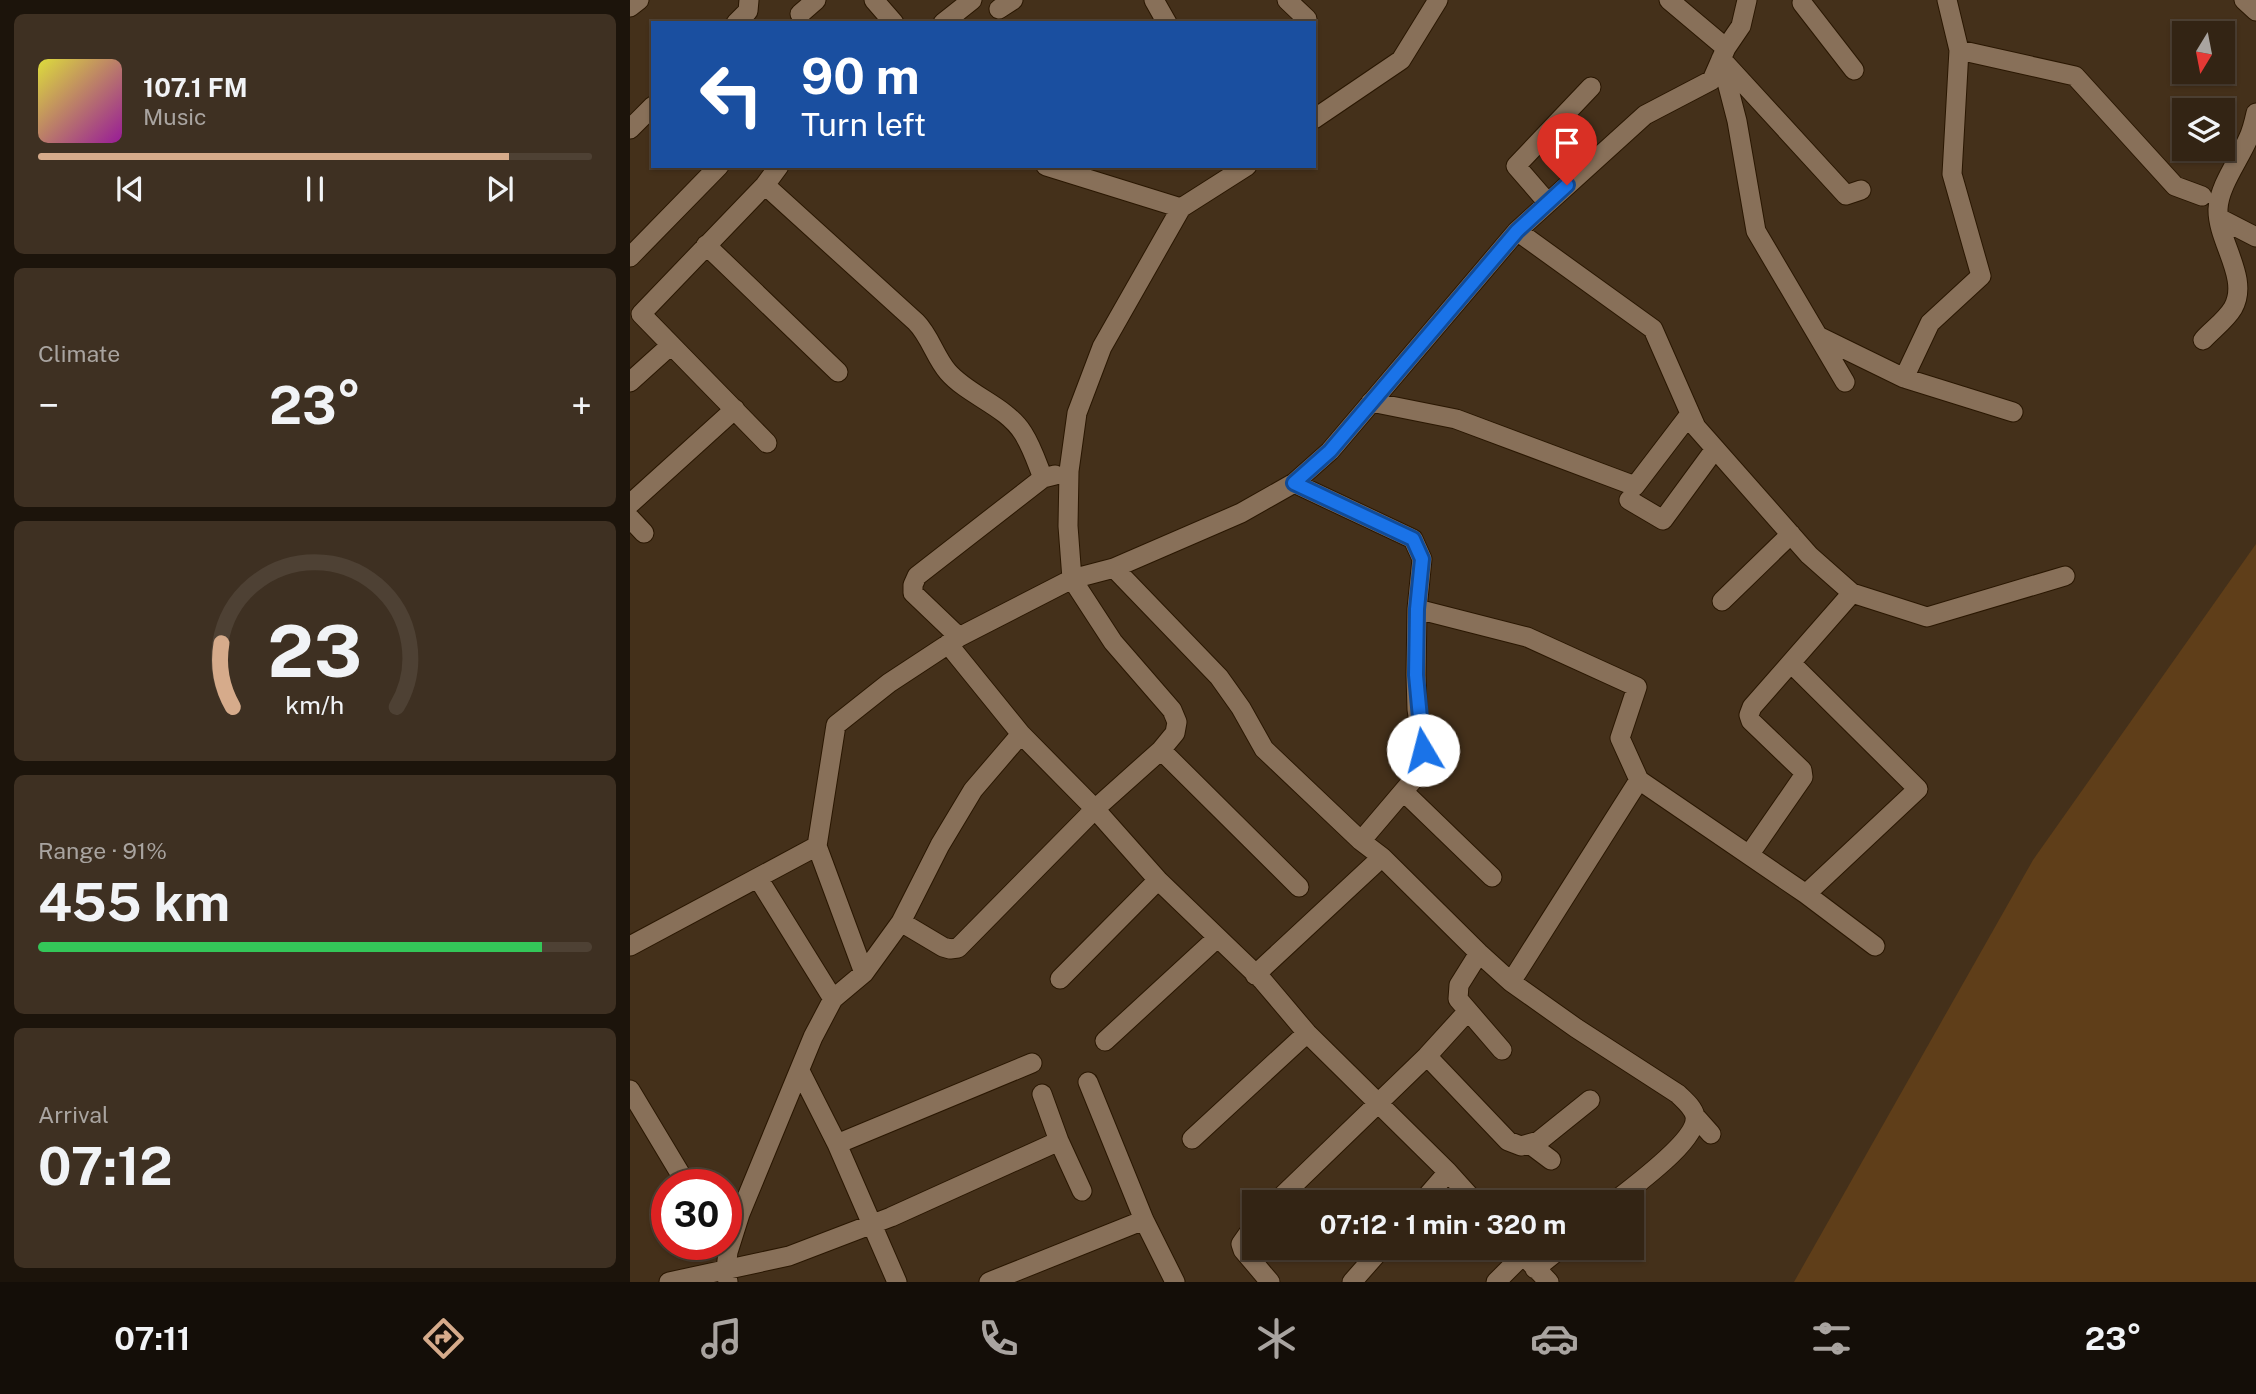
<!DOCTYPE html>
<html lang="en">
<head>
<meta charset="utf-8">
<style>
	:root { --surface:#332414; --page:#3e3022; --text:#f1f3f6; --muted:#a9a4a0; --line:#4e4134; --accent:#d6ab8b }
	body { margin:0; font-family:"Public Sans",sans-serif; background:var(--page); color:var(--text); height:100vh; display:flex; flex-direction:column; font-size:26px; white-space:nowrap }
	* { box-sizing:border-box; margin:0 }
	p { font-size:23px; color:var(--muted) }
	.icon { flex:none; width:38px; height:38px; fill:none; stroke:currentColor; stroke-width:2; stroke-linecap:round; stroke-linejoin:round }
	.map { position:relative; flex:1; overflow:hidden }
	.details { display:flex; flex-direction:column; gap:14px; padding:14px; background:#1c140b; width:630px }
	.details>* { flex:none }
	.guide { position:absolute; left:21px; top:21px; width:665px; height:147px; border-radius:0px; box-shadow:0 2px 5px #0004,0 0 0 2px var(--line); background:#1a4fa0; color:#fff; overflow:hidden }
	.needle { width:46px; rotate:190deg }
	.fabs { position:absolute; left:1542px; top:21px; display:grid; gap:14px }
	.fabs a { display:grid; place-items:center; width:63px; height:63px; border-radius:0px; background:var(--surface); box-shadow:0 2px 5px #0004,0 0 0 2px var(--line); font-size:35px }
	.speed { position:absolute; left:21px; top:1169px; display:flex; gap:14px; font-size:35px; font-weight:700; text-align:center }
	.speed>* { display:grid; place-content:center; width:91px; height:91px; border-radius:50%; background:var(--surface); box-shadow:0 2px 5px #0004,0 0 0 2px var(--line); line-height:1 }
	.speed .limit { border:10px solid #d22; background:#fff; color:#111 }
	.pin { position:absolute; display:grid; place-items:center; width:60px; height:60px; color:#fff; margin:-72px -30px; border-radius:50% 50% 50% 0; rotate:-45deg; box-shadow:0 0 7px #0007 }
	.pin .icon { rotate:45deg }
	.me { position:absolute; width:77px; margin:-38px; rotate:352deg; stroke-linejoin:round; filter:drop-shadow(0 0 5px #0008) }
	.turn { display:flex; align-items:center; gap:24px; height:147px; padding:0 35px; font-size:32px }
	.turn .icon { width:91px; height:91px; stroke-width:2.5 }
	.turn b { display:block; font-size:49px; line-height:60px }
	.big { font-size:52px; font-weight:700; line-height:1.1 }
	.details .card { flex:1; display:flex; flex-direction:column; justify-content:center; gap:10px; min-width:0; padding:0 24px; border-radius:10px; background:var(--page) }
	.details .dial { align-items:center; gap:0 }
	.dial svg { height:182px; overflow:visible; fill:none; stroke:var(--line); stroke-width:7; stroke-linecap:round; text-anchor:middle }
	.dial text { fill:var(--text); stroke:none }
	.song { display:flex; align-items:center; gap:21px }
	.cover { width:84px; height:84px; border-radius:10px; background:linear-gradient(135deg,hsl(60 70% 55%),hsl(300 70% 35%)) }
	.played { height:7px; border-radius:4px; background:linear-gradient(90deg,var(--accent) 85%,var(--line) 85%) }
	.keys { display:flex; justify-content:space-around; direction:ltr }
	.heat { display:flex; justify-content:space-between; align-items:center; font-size:38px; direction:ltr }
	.charge { height:10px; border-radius:5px; background:linear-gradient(90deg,#34c759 91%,var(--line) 0) }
	.trip { position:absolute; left:612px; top:1190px; width:402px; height:70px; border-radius:0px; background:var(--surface); box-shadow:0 2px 5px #0004,0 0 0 2px var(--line); font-weight:700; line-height:70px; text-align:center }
	.tabs { display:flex; height:112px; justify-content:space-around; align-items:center; background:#140e08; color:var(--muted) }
	.tabs .icon { width:49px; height:49px }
	.tabs .selected { color:var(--accent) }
	.tabs b { font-size:32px; color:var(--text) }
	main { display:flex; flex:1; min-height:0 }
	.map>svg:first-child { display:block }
	.green { fill:#5f3e19 }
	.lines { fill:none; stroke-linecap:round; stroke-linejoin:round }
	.street-casing { stroke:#2a1702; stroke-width:21 }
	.street { stroke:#887059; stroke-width:19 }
	.route-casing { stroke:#114b97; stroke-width:18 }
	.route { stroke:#1a73e8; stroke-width:12 }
</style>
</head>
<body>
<main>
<section class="details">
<div class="card">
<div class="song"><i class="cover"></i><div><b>107.1 FM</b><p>Music</p></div></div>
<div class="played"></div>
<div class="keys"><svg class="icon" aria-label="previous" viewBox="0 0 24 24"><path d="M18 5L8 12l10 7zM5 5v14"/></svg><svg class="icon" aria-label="pause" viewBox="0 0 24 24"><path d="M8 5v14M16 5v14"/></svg><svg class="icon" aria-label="next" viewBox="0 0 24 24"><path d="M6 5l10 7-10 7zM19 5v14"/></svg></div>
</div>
<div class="card"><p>Climate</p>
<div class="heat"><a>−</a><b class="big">23°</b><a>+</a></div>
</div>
<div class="card dial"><svg viewBox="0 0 100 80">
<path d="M14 69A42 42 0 1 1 86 69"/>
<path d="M14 69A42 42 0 0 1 9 41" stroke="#d6ab8b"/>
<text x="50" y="56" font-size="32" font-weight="700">23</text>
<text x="50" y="72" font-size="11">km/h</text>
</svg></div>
<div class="card"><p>Range · 91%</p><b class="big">455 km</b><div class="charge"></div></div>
<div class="card"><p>Arrival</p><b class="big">07:12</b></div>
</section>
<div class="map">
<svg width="1626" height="1282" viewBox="0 0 1626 1282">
	<rect width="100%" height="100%" fill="#44301a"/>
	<!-- green -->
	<path class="green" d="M 1626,544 L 1626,1282 L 1164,1282 L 1403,860 Z"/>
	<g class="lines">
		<!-- street casing -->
		<g class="street-casing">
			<path id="street" d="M 244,0 L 264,23
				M 524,0 L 537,23
				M 657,0 L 677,19
				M 1039,0 L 1096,48
				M 1614,0 L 1626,11
				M 1172,3 L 1224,70
				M 0,7 L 9,0
				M 369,9 L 383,0
				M 170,14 L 186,0
				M 106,23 L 118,11 L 119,0
				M 313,23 L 342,0
				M 1329,50 L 1445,76 L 1545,186 L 1572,196
				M 1091,59 L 1107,121 L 1126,231 L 1215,382
				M 1094,62 L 1216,195 L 1231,190
				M 684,119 L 771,60 L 808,0
				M 0,129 L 23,106
				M 135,185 L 286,322 C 300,336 305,357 318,372 C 339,396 376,406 393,433 C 402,447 407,463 413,478
				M 918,203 L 886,166 L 961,87
				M 551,208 L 617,166
				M 1589,218 L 1626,237
				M 887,231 L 1023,329 L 1066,427 L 1179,555 L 1222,593 L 1297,617 L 1435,576
				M 76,245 L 208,372
				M 0,257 L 89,166
				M 1188,336 L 1274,378 L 1383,412
				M 1573,340 C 1582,330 1596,320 1603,308 C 1620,278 1587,241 1588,209 C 1589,186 1609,160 1618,139 C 1622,131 1624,122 1626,113
				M 1274,378 L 1300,323 L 1351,276 L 1322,174 L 1329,50 L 1317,0
				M 0,382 L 41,345
				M 741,402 L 826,419 L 1005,486 L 1060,414
				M 137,443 L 11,314 L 135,185 L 149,166
				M 664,483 L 783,539 L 792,559 L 787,609 L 786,675 L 787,709 L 793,750 L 788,774 L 731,841
				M 999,500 L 1033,520 L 1085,449
				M 0,504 L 105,409
				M 0,518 L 14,533
				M 484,568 L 589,677 L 611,708 L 634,749 L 731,841 L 752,857 L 849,953 L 881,982 L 946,1028 L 1048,1094 C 1054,1100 1063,1107 1065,1116 C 1069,1140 1002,1187 984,1202
				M 1092,601 L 1161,534
				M 787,609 L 897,637 L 1007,687 L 990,738 L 1009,780 L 881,982
				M 329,637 L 283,593 L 283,585 L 287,576 L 413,478 L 425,475
				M 318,644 L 391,734 L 465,809 L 528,880 L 633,981 L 677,1033 L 818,1172 L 792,1202
				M 1161,663 L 1288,789 L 1176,894
				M 531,750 L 669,887
				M 1009,780 L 1176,894 L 1245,946
				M 774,792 L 862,877
				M 1119,855 L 1173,777 L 1172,770 L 1121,721 L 1119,715 L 1122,707 L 1222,593
				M 128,878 L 203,999
				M 271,922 L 313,947 L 320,949 L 328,948 L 465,809 L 531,750 L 545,733 L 547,722 L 542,710 L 483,642 L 442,579 L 438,526 L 439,471 L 447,413 L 472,347 L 551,208 L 416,166
				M 0,946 L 187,846
				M 849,953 L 829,985 L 828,999 L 872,1050
				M 234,973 L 187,846 L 206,725 L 259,683 L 329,637 L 442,579 L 484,568 L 611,513 L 664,483 L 700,451 L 887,231 L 1015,115 L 1082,80 L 1096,48 L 1111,26 L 1117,0
				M 625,975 L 752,857
				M 430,979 L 528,880
				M 475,1041 L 587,938
				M 797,1056 L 878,1141 L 891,1146 L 909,1141 L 960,1100
				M 170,1071 L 207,1144 L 267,1282
				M 458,1082 L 514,1220 L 545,1282
				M 0,1090 L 57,1185
				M 412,1094 L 429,1141 L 452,1191
				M 1065,1116 L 1081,1134
				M 562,1139 L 677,1033
				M 207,1144 L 402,1063
				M 901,1145 L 921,1160
				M 818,1172 L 845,1202
				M 646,1202 L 797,1056 L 837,1012
				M 625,1224 L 611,1244 L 613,1250 L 640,1282
				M 905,1269 L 931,1248
				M 39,1282 L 159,1256 L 261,1217 L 429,1141
				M 98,1282 L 96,1269 L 98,1252 L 110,1214 L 183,1037 L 203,999 L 234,973 L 271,922 L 310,845 L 343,790 L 391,734
				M 359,1282 L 514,1220
				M 722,1282 L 752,1248
				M 866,1282 L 893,1255 L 919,1282"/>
		</g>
		<!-- street -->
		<use href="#street" class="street"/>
	</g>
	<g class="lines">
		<!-- route casing -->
		<g class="route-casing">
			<path id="route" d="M 793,750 L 786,675 L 787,609 L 792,559 L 783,539 L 664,483 L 700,451 L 887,231 L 937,185"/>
		</g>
		<!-- route -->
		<use href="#route" class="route"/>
	</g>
</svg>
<div class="fabs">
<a><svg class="needle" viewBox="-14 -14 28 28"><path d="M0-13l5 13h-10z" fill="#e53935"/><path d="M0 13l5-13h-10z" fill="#a9a4a0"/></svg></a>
<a><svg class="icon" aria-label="layers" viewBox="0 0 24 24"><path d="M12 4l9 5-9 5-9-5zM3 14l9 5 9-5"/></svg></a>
</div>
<div class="speed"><div class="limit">30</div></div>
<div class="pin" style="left:937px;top:185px;background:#d93025"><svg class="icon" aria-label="arrive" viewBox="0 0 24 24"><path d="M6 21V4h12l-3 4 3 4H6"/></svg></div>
<svg class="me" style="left:793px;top:750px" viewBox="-20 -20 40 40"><circle r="19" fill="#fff"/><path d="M0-13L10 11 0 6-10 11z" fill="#1a73e8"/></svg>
<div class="trip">07:12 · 1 min · 320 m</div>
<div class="guide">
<div class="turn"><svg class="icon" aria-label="left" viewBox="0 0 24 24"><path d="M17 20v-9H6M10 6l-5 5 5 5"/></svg><div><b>90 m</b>Turn left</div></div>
</div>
</div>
</main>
<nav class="tabs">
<b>07:11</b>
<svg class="icon selected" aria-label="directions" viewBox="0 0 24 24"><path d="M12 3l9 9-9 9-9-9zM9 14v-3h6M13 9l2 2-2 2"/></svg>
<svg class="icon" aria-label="music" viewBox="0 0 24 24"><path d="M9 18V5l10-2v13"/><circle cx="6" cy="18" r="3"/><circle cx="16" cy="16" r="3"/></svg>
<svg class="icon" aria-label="phone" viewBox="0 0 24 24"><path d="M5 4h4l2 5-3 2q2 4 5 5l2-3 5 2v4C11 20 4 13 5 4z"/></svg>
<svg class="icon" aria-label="climate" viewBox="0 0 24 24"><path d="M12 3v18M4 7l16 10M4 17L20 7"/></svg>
<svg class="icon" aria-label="car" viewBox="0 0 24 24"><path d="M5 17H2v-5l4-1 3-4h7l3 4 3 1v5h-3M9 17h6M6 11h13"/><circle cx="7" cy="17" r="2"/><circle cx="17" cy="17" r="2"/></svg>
<svg class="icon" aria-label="filters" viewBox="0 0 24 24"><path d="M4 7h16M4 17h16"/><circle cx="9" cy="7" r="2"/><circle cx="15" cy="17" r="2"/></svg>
<b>23°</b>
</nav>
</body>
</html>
